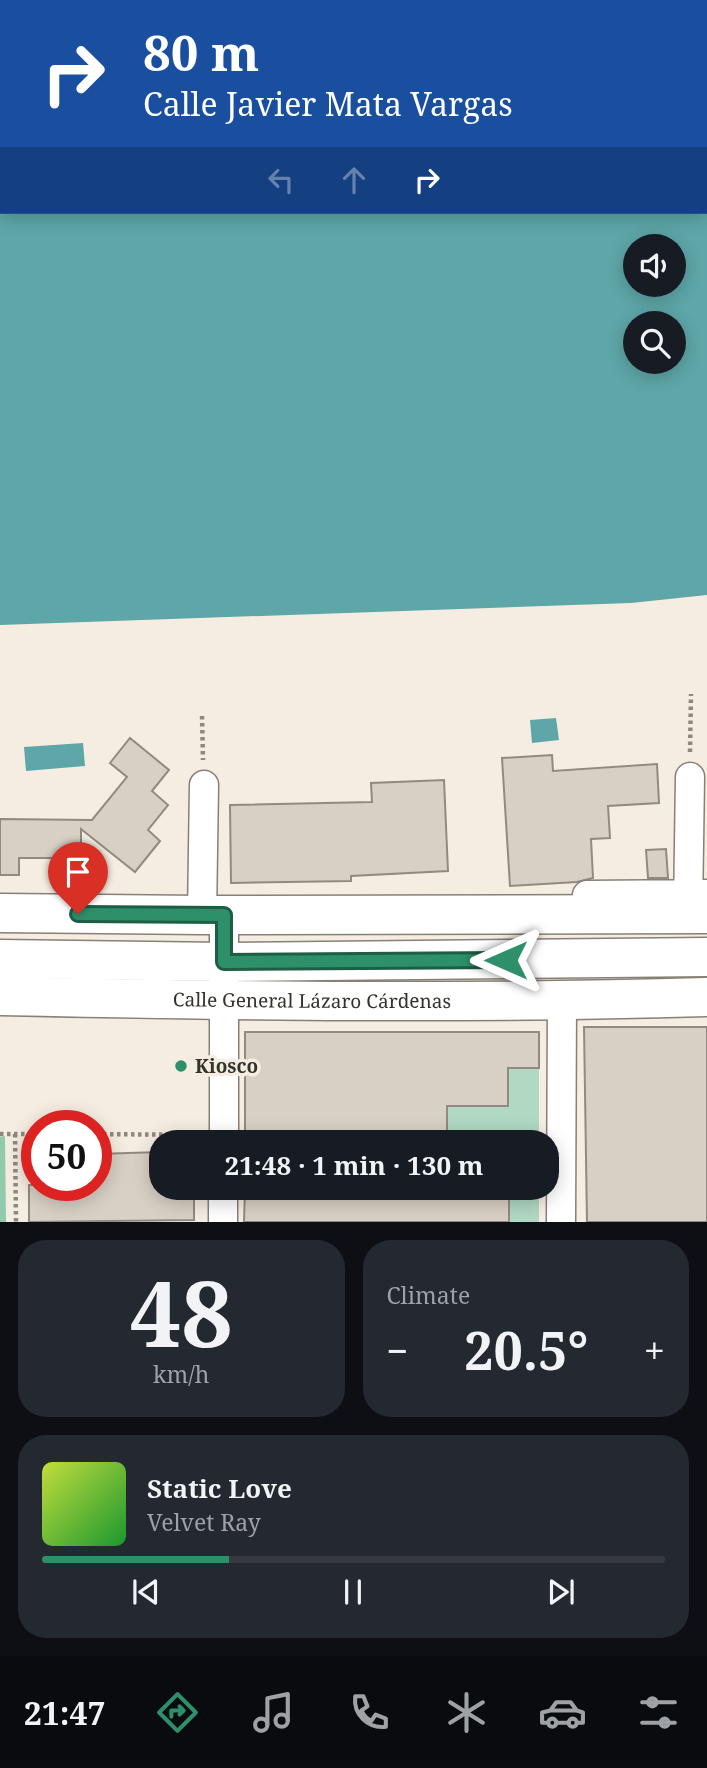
<!DOCTYPE html>
<html lang="en">
<head>
<meta charset="utf-8">
<style>
	:root { --surface:#171b24; --page:#242831; --text:#f1f3f6; --muted:#9ea1a6; --line:#363941; --accent:#2d906a }
	body { margin:0; font-family:"Noto Serif",serif; background:var(--page); color:var(--text); height:100vh; display:flex; flex-direction:column; font-size:26px; white-space:nowrap }
	* { box-sizing:border-box; margin:0 }
	p { font-size:23px; color:var(--muted) }
	.icon { flex:none; width:38px; height:38px; fill:none; stroke:currentColor; stroke-width:2; stroke-linecap:round; stroke-linejoin:round }
	.map { position:relative; height:1222px; overflow:hidden }
	.drawer { display:flex; flex-direction:column; gap:18px; padding:18px; background:#0d0f14; flex:1 }
	.drawer>* { flex:none }
	.top-card { position:absolute; left:0px; top:0px; width:707px; height:214px; box-shadow:0 4px 18px #0003; background:#1a4fa0; color:#fff; overflow:hidden }
	.fabs { position:absolute; left:623px; top:234px; display:grid; gap:14px }
	.fabs a { display:grid; place-items:center; width:63px; height:63px; border-radius:50%; background:var(--surface); box-shadow:0 4px 18px #0003; font-size:35px }
	.speed { position:absolute; left:21px; top:1110px; display:flex; gap:14px; font-size:35px; font-weight:700; text-align:center }
	.speed>* { display:grid; place-content:center; width:91px; height:91px; border-radius:50%; background:var(--surface); box-shadow:0 4px 18px #0003; line-height:1 }
	.speed .limit { border:10px solid #d22; background:#fff; color:#111 }
	.pin { position:absolute; display:grid; place-items:center; width:60px; height:60px; color:#fff; margin:-72px -30px; border-radius:50% 50% 50% 0; rotate:-45deg; box-shadow:0 0 7px #0007 }
	.pin .icon { rotate:45deg }
	.me { position:absolute; width:77px; margin:-38px; rotate:270deg; stroke-linejoin:round; filter:drop-shadow(0 0 5px #0008) }
	.turn { display:flex; align-items:center; gap:24px; height:147px; padding:0 28px; font-size:32px }
	.turn .icon { width:91px; height:91px; stroke-width:2.5 }
	.turn b { display:block; font-size:49px; line-height:60px }
	.lanes { display:flex; align-items:center; height:66px; padding:0 28px; background:#0003; justify-content:center; gap:35px; direction:ltr }
	.lanes .off { opacity:.35 }
	.big { font-size:52px; font-weight:700; line-height:1.1 }
	.drawer .tile { flex:1; display:flex; flex-direction:column; justify-content:center; gap:10px; min-width:0; padding:0 24px; border-radius:28px; background:var(--page) }
	.drawer .dial { align-items:center; gap:0 }
	.dial b { font-size:91px; line-height:1 }
	.song { display:flex; align-items:center; gap:21px }
	.cover { width:84px; height:84px; border-radius:10px; background:linear-gradient(135deg,hsl(70 70% 55%),hsl(130 70% 35%)) }
	.played { height:7px; border-radius:4px; background:linear-gradient(90deg,var(--accent) 30%,var(--line) 30%) }
	.keys { display:flex; justify-content:space-around; direction:ltr }
	.heat { display:flex; justify-content:space-between; align-items:center; font-size:38px; direction:ltr }
	.drawer .tiles { flex:1; display:grid; gap:18px; grid-template-columns:1fr 1fr }
	.tile:last-child { grid-column:span 2 }
	.trip { position:absolute; left:149px; top:1130px; width:410px; height:70px; border-radius:28px; background:var(--surface); box-shadow:0 4px 18px #0003; font-weight:700; line-height:70px; text-align:center }
	.menu { display:flex; height:112px; justify-content:space-around; align-items:center; background:#090b0e; color:var(--muted) }
	.menu .icon { width:49px; height:49px }
	.menu .selected { color:var(--accent) }
	.menu b { font-size:32px; color:var(--text) }
	.map>svg:first-child { display:block }
	.green { fill:#b0d8c3 }
	.forest { fill:#91caad }
	.water { fill:#5ea6a8; fill-rule:evenodd }
	.building { fill:#d9d0c5; stroke:#928a80; stroke-width:2 }
	.lines { fill:none; stroke-linecap:round; stroke-linejoin:round }
	.street-casing { stroke:#878076; stroke-width:31 }
	.secondary-casing { stroke:#878076; stroke-width:41 }
	.path { stroke:#8e8880; stroke-width:4.5; stroke-dasharray:3.5 3.5; stroke-linecap:butt }
	.street { stroke:#fff; stroke-width:28 }
	.secondary { stroke:#fff; stroke-width:38 }
	.route-casing { stroke:#1d5e45; stroke-width:18 }
	.route { stroke:#2d906a; stroke-width:12 }
	.poi-dot { fill:#2d906a; stroke:#f6ede2; stroke-width:2.5 }
	.labels { text-anchor:middle; stroke-width:7; stroke-linejoin:round; paint-order:stroke }
	.street-label { font-size:19px; fill:#35322d; stroke:#f6ede2 }
	.poi-label { font-size:19px; font-weight:bold; fill:#35322d; stroke:#f6ede2; text-anchor:start }
</style>
</head>
<body>
<div class="map">
<svg width="707" height="1222" viewBox="0 0 707 1222">
	<rect width="100%" height="100%" fill="#f6ede2"/>
	<!-- green -->
	<path class="green" d="M 508,1068 L 539,1068 L 539,1143 L 447,1143 L 447,1106 L 508,1106 Z
		M 509,1188 L 539,1188 L 539,1222 L 509,1222 Z"/>
	<!-- forest -->
	<path class="forest" d="M 5,1136 L 6,1222 L 0,1222 L 0,1137 Z"/>
	<!-- water -->
	<path class="water" d="M 0,0 L 707,0 L 707,595 L 631,603 L 0,625 ZM 2,2 L 705,2 L 705,212 L 2,212 ZM 635,247 L 674,247 L 674,285 L 635,285 ZM 635,324 L 674,324 L 674,362 L 635,362 Z
		M 556,718 L 559,740 L 532,743 L 530,720 Z
		M 83,743 L 85,766 L 26,771 L 24,747 Z"/>
	<!-- building -->
	<path class="building" d="M 130,738 L 169,770 L 152,791 L 168,805 L 148,830 L 160,841 L 135,872 L 81,829 L 81,858 L 19,858 L 19,875 L 0,875 L 0,819 L 92,820 L 127,777 L 110,763 Z
		M 552,755 L 553,771 L 657,764 L 659,803 L 608,806 L 610,838 L 591,839 L 593,878 L 577,882 L 510,886 L 502,758 Z
		M 444,780 L 448,871 L 351,876 L 351,881 L 231,883 L 230,805 L 372,802 L 371,783 Z
		M 666,849 L 668,878 L 648,878 L 646,850 Z
		M 584,1027 L 707,1027 L 707,1222 L 587,1222 Z
		M 245,1032 L 539,1032 L 539,1068 L 508,1068 L 508,1106 L 447,1106 L 447,1143 L 245,1143 Z
		M 161,1152 L 161,1188 L 194,1188 L 194,1220 L 29,1222 L 29,1185 L 96,1185 L 96,1154 Z
		M 245,1188 L 509,1188 L 509,1222 L 244,1222 Z"/>
	<g class="lines">
		<!-- street casing -->
		<g class="street-casing">
			<path id="street" d="M 587,895 L 707,894
				M 688,911 L 690,777
				M 202,915 L 204,785
				M 224,1143 L 224,915
				M 223,1222 L 223,1188
				M 561,1222 L 562,1001"/>
		</g>
		<!-- secondary casing -->
		<g class="secondary-casing">
			<g id="secondary">
				<path d="M 0,913 L 202,915 L 707,914"/>
				<path d="M 0,959 L 224,962 L 707,957"/>
				<path id="s1" d="M 0,996 C 236,1001 471,1004 707,997"/>
			</g>
		</g>
		<!-- path -->
		<path class="path" d="M 202,716 L 203,760
			M 690,752 L 691,694
			M 0,1134 L 37,1134
			M 15,1134 L 16,1222
			M 96,1134 L 198,1135"/>
		<!-- street -->
		<use href="#street" class="street"/>
		<!-- secondary -->
		<use href="#secondary" class="secondary"/>
	</g>
	<g class="lines">
		<!-- route casing -->
		<g class="route-casing">
			<path id="route" d="M 78,914 L 224,915 L 224,962 L 506,960"/>
		</g>
		<!-- route -->
		<use href="#route" class="route"/>
	</g>
	<!-- markers -->
	<circle class="poi-dot" cx="181" cy="1066" r="7"/>
	<g class="labels">
		<!-- street labels -->
		<g class="street-label">
			<text dy="7" stroke="none"><textPath href="#s1" startOffset="312">Calle General Lázaro Cárdenas</textPath></text>
		</g>
		<!-- poi labels -->
		<g class="poi-label">
			<text x="195" y="1073">Kiosco</text>
		</g>
	</g>
</svg>
<div class="fabs">
<a><svg class="icon" aria-label="sound" viewBox="0 0 24 24"><path d="M4 9h4l5-4v14l-5-4H4zM17 9q2 3 0 6"/></svg></a>
<a><svg class="icon" aria-label="search" viewBox="0 0 24 24"><circle cx="10" cy="10" r="6"/><path d="M15 15l6 6"/></svg></a>
</div>
<div class="speed"><div class="limit">50</div></div>
<div class="pin" style="left:78px;top:914px;background:#d93025"><svg class="icon" aria-label="arrive" viewBox="0 0 24 24"><path d="M6 21V4h12l-3 4 3 4H6"/></svg></div>
<svg class="me" style="left:506px;top:960px" viewBox="-20 -20 40 40"><path d="M0-17L14 15 0 8-14 15z" fill="#2d906a" stroke="#fff" stroke-width="4"/></svg>
<div class="trip">21:48 · 1 min · 130 m</div>
<div class="top-card">
<div class="turn"><svg class="icon" aria-label="right" viewBox="0 0 24 24"><path d="M7 20v-9h11M14 6l5 5-5 5"/></svg><div><b>80 m</b>Calle Javier Mata Vargas</div></div>
<div class="lanes"><svg class="icon off" aria-label="left" viewBox="0 0 24 24"><path d="M17 20v-9H6M10 6l-5 5 5 5"/></svg><svg class="icon off" aria-label="ahead" viewBox="0 0 24 24"><path d="M12 20V5M6 11l6-6 6 6"/></svg><svg class="icon" aria-label="right" viewBox="0 0 24 24"><path d="M7 20v-9h11M14 6l5 5-5 5"/></svg></div>
</div>
</div>
<section class="drawer">
<div class="tiles">
<div class="tile dial"><b>48</b><p>km/h</p></div>
<div class="tile"><p>Climate</p>
<div class="heat"><a>−</a><b class="big">20.5°</b><a>+</a></div>
</div>
<div class="tile">
<div class="song"><i class="cover"></i><div><b>Static Love</b><p>Velvet Ray</p></div></div>
<div class="played"></div>
<div class="keys"><svg class="icon" aria-label="previous" viewBox="0 0 24 24"><path d="M18 5L8 12l10 7zM5 5v14"/></svg><svg class="icon" aria-label="pause" viewBox="0 0 24 24"><path d="M8 5v14M16 5v14"/></svg><svg class="icon" aria-label="next" viewBox="0 0 24 24"><path d="M6 5l10 7-10 7zM19 5v14"/></svg></div>
</div>
</div>
</section>
<nav class="menu">
<b>21:47</b>
<svg class="icon selected" aria-label="directions" viewBox="0 0 24 24"><path d="M12 3l9 9-9 9-9-9zM9 14v-3h6M13 9l2 2-2 2"/></svg>
<svg class="icon" aria-label="music" viewBox="0 0 24 24"><path d="M9 18V5l10-2v13"/><circle cx="6" cy="18" r="3"/><circle cx="16" cy="16" r="3"/></svg>
<svg class="icon" aria-label="phone" viewBox="0 0 24 24"><path d="M5 4h4l2 5-3 2q2 4 5 5l2-3 5 2v4C11 20 4 13 5 4z"/></svg>
<svg class="icon" aria-label="climate" viewBox="0 0 24 24"><path d="M12 3v18M4 7l16 10M4 17L20 7"/></svg>
<svg class="icon" aria-label="car" viewBox="0 0 24 24"><path d="M5 17H2v-5l4-1 3-4h7l3 4 3 1v5h-3M9 17h6M6 11h13"/><circle cx="7" cy="17" r="2"/><circle cx="17" cy="17" r="2"/></svg>
<svg class="icon" aria-label="filters" viewBox="0 0 24 24"><path d="M4 7h16M4 17h16"/><circle cx="9" cy="7" r="2"/><circle cx="15" cy="17" r="2"/></svg>
</nav>
</body>
</html>
